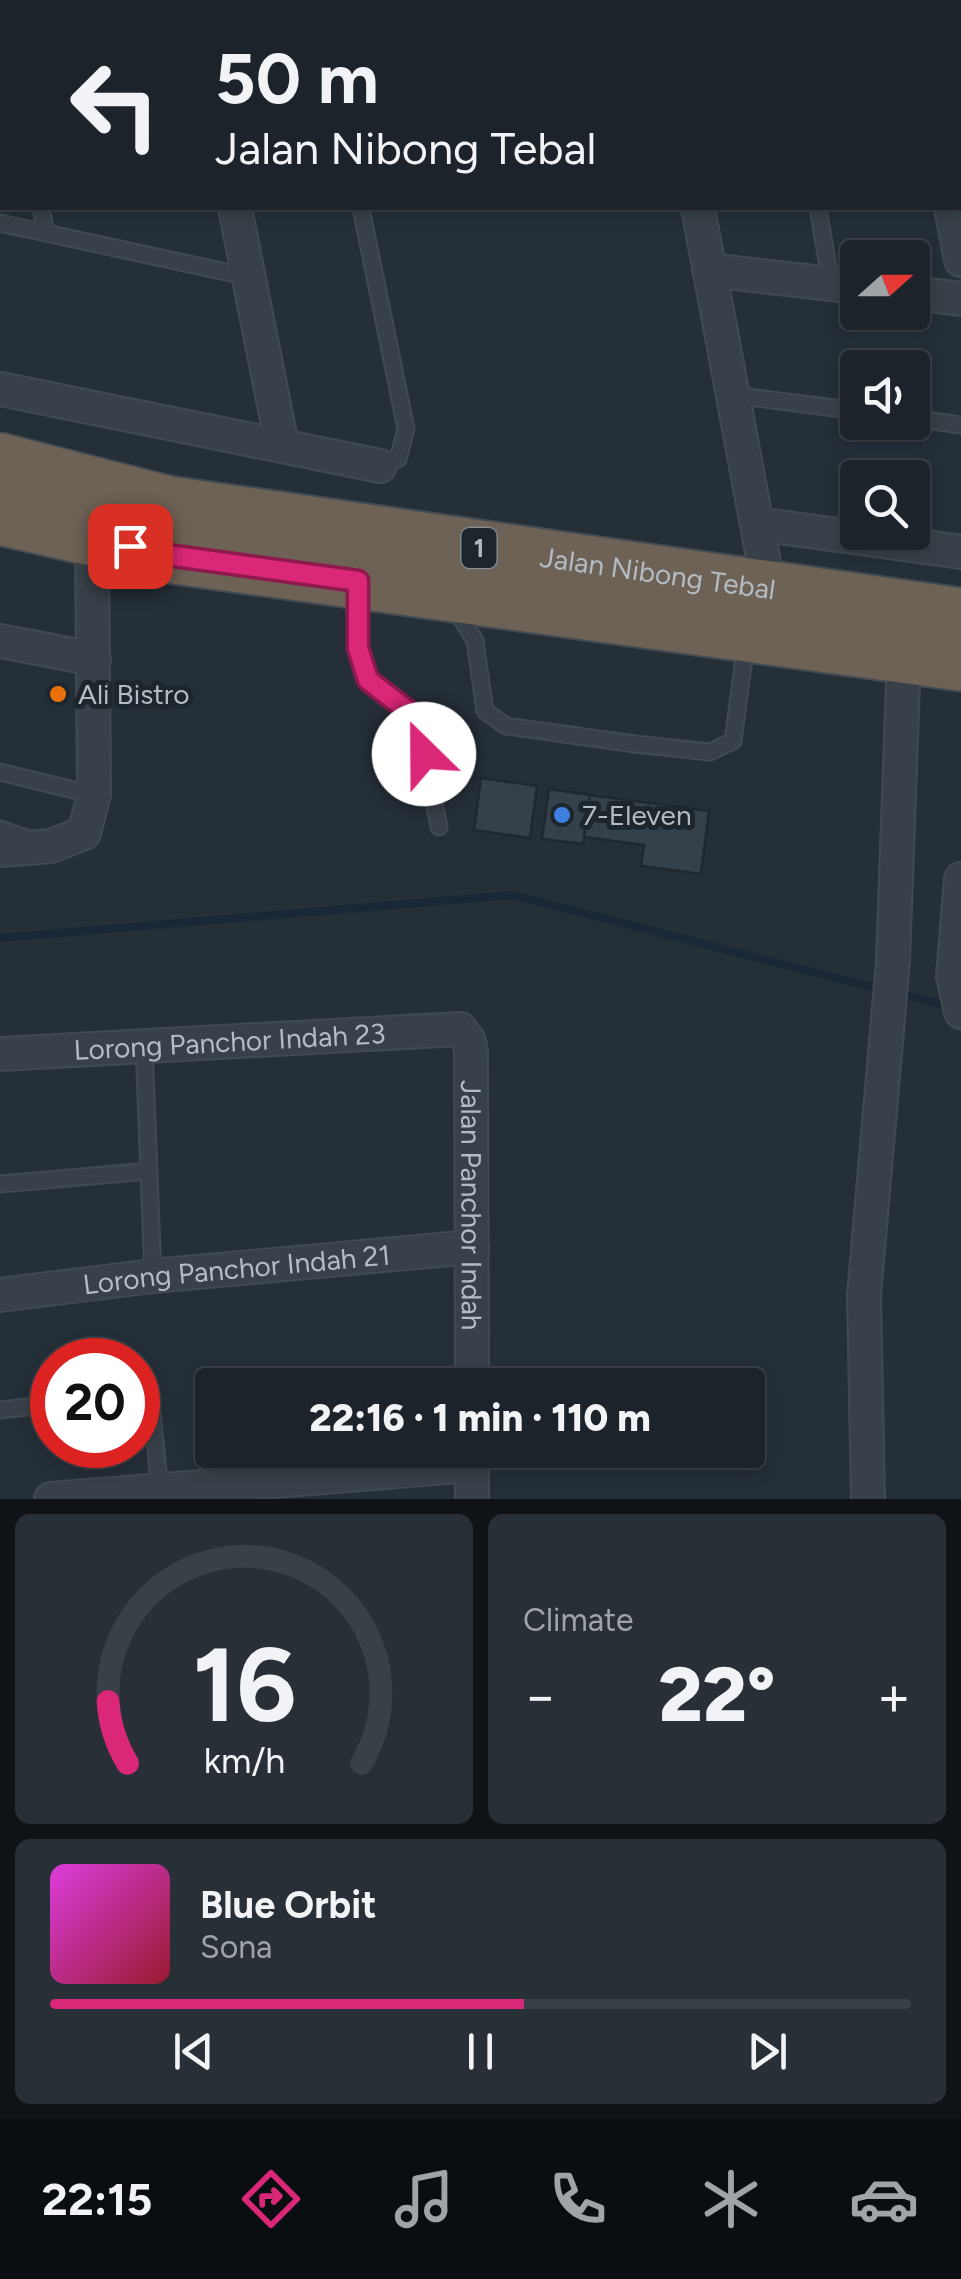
<!DOCTYPE html>
<html lang="en">
<head>
<meta charset="utf-8">
<style>
	:root { --surface:#1c232a; --page:#292f36; --text:#f1f3f6; --muted:#a0a4a8; --line:#3a4047; --accent:#db2777 }
	body { margin:0; font-family:Figtree,sans-serif; background:var(--page); color:var(--text); height:100vh; display:flex; flex-direction:column; font-size:38px; white-space:nowrap }
	* { box-sizing:border-box; margin:0 }
	p { font-size:32px; color:var(--muted) }
	.icon { flex:none; width:55px; height:55px; fill:none; stroke:currentColor; stroke-width:2; stroke-linecap:round; stroke-linejoin:round }
	.map { position:relative; height:1499px; overflow:hidden }
	.drawer { display:flex; flex-direction:column; gap:15px; padding:15px; background:#0f1317; flex:1 }
	.drawer>* { flex:none }
	.banner { position:absolute; left:0px; top:0px; width:962px; height:210px; box-shadow:0 5px 15px #0003,0 0 0 2px var(--line); background:#1c232a; color:var(--text); overflow:hidden }
	.needle { width:65px; rotate:69deg }
	.fabs { position:absolute; left:840px; top:240px; display:grid; gap:20px }
	.fabs a { display:grid; place-items:center; width:90px; height:90px; border-radius:10px; background:var(--surface); box-shadow:0 5px 15px #0003,0 0 0 2px var(--line); font-size:50px }
	.speed { position:absolute; left:30px; top:1338px; display:flex; gap:20px; font-size:50px; font-weight:700; text-align:center }
	.speed>* { display:grid; place-content:center; width:130px; height:130px; border-radius:50%; background:var(--surface); box-shadow:0 5px 15px #0003,0 0 0 2px var(--line); line-height:1 }
	.speed .limit { border:15px solid #d22; background:#fff; color:#111 }
	.pin { position:absolute; display:grid; place-items:center; width:85px; height:85px; color:#fff; margin:-42px; border-radius:20px; box-shadow:0 5px 15px #0006 }
	.me { position:absolute; width:110px; margin:-55px; rotate:337deg; stroke-linejoin:round; filter:drop-shadow(0 0 8px #0008) }
	.turn { display:flex; align-items:center; gap:35px; height:210px; padding:0 50px; font-size:45px }
	.turn .icon { width:130px; height:130px; stroke-width:2.5 }
	.turn b { display:block; font-size:70px; line-height:85px }
	.big { font-size:75px; font-weight:800; line-height:1.1 }
	.drawer .tile { flex:1; display:flex; flex-direction:column; justify-content:center; gap:15px; min-width:0; padding:0 35px; border-radius:15px; background:var(--page) }
	.drawer .dial { align-items:center; gap:0 }
	.dial svg { height:260px; overflow:visible; fill:none; stroke:var(--line); stroke-width:7; stroke-linecap:round; text-anchor:middle }
	.dial text { fill:var(--text); stroke:none }
	.song { display:flex; align-items:center; gap:30px }
	.cover { width:120px; height:120px; border-radius:15px; background:linear-gradient(135deg,hsl(300 70% 55%),hsl(350 70% 35%)) }
	.played { height:10px; border-radius:5px; background:linear-gradient(90deg,var(--accent) 55%,var(--line) 55%) }
	.keys { display:flex; justify-content:space-around; direction:ltr }
	.heat { display:flex; justify-content:space-between; align-items:center; font-size:55px; direction:ltr }
	.drawer .tiles { flex:1; display:grid; gap:15px; grid-template-columns:1fr 1fr }
	.tile:last-child { grid-column:span 2 }
	.trip { position:absolute; left:195px; top:1368px; width:570px; height:100px; border-radius:10px; background:var(--surface); box-shadow:0 5px 15px #0003,0 0 0 2px var(--line); font-weight:800; line-height:100px; text-align:center }
	.menu { display:flex; height:160px; justify-content:space-around; align-items:center; background:#0b0e11; color:var(--muted) }
	.menu .icon { width:70px; height:70px }
	.menu .active { color:var(--accent) }
	.menu b { font-size:45px; color:var(--text) }
	.map>svg:first-child { display:block }
	.lines { fill:none; stroke-linecap:round; stroke-linejoin:round }
	.stream { stroke:#192834; stroke-width:8 }
	.building { fill:#34414b; stroke:#1f282f; stroke-width:2.5 }
	.lane-casing { stroke:#414a51; stroke-width:19 }
	.street-casing { stroke:#414a51; stroke-width:36 }
	.highway-casing { stroke:#434c53; stroke-width:59 }
	.lane { stroke:#384149; stroke-width:15 }
	.street { stroke:#384149; stroke-width:32 }
	.highway { stroke:#6e6156; stroke-width:55 }
	.route-casing { stroke:#8e194d; stroke-width:25 }
	.route { stroke:#db2777; stroke-width:18 }
	.food-dot { fill:#e8710a; stroke:#1d262d; stroke-width:4 }
	.shop-dot { fill:#3f7fe0; stroke:#1d262d; stroke-width:4 }
	.labels { text-anchor:middle; stroke-width:10; stroke-linejoin:round; paint-order:stroke }
	.shield { fill:#1d262d; stroke:#868f97; stroke-width:2.5 }
	.shield-label { font-size:25px; font-weight:bold; fill:#b3bcc4 }
	.street-label { font-size:28px; fill:#b3bcc4; stroke:#1d262d }
	.poi-label { font-size:28px; fill:#b3bcc4; stroke:#1d262d; text-anchor:start }
</style>
</head>
<body>
<div class="map">
<svg width="961" height="1499" viewBox="0 0 961 1499">
	<rect width="100%" height="100%" fill="#252f38"/>
	<g class="lines">
		<!-- stream -->
		<path class="stream" d="M 0,938 L 513,895 L 884,990
			M 898,993 L 952,1007"/>
	</g>
	<!-- building -->
	<path class="building" d="M 481,778 L 537,786 L 530,838 L 474,830 Z
		M 549,789 L 590,795 L 583,844 L 542,839 Z
		M 590,795 L 709,811 L 701,874 L 641,866 L 644,845 L 584,837 Z"/>
	<g class="lines">
		<!-- lane casing -->
		<g class="lane-casing">
			<path id="lane" d="M 1,0 L 2,7
				M 318,0 L 318,2
				M 781,0 L 782,2
				M 41,208 L 46,233
				M 361,208 L 406,429 L 398,459 L 380,466
				M 818,208 L 831,284
				M 0,223 L 249,277
				M 733,395 L 858,411
				M 912,418 L 961,425
				M 358,590 L 359,649 L 368,680 L 417,718 L 439,827
				M 454,606 L 475,641 L 485,711 L 506,726 L 635,744 L 710,752 L 733,741 L 746,643
				M 0,772 L 94,795
				M 0,829 L 29,839
				M 144,1045 L 153,1276
				M 0,1184 L 149,1171
				M 138,1394 L 150,1393 L 160,1490
				M 0,1410 L 52,1404"/>
		</g>
		<!-- street casing -->
		<g class="street-casing">
			<g id="street">
				<path d="M 194,0 L 195,2"/>
				<path d="M 659,0 L 660,2"/>
				<path d="M 913,0 L 913,2"/>
				<path d="M 235,208 L 282,445"/>
				<path d="M 698,208 L 769,590"/>
				<path d="M 951,208 L 961,260"/>
				<path d="M 709,270 L 858,287"/>
				<path d="M 912,293 L 961,299"/>
				<path d="M 0,389 L 380,466"/>
				<path d="M 757,524 L 961,552"/>
				<path d="M 0,641 L 94,659"/>
				<path d="M 0,850 L 51,846 L 84,833 L 94,795 L 92,538"/>
				<path d="M 961,879 L 953,976 L 961,1012"/>
				<path id="s1" d="M 0,1054 L 460,1029 L 469,1041 L 471,1051 L 472,1385"/>
				<path id="s2" d="M 0,1295 L 153,1276 L 472,1247"/>
				<path d="M 472,1450 L 472,1499"/>
				<path d="M 51,1499 L 472,1465"/>
				<path d="M 868,1499 L 864,1295 L 893,961 L 904,655"/>
			</g>
		</g>
		<!-- highway casing -->
		<g class="highway-casing">
			<g id="highway">
				<path id="s3" d="M 0,461 L 168,504 L 961,616"/>
				<path d="M 0,517 L 167,555 L 961,663"/>
			</g>
		</g>
		<!-- lane -->
		<use href="#lane" class="lane"/>
		<!-- street -->
		<use href="#street" class="street"/>
		<!-- highway -->
		<use href="#highway" class="highway"/>
	</g>
	<g class="lines">
		<!-- route casing -->
		<g class="route-casing">
			<path id="route" d="M 130,546 L 167,555 L 358,581 L 358,648 L 368,680 L 417,718 L 424,754"/>
		</g>
		<!-- route -->
		<use href="#route" class="route"/>
	</g>
	<!-- markers -->
	<circle class="food-dot" cx="58" cy="694" r="10"/>
	<circle class="shop-dot" cx="562" cy="815" r="10"/>
	<g class="labels">
		<!-- shield labels -->
		<rect class="shield" x="461.5" y="528" width="35" height="40" rx="8"/>
		<g class="shield-label">
			<text x="479" y="557">1</text>
		</g>
		<!-- street labels -->
		<g class="street-label">
			<text dy="10" stroke="none"><textPath href="#s3" startOffset="668">Jalan Nibong Tebal</textPath></text>
			<text dy="10" stroke="none"><textPath href="#s1" startOffset="230">Lorong Panchor Indah 23</textPath></text>
			<text dy="10" stroke="none"><textPath href="#s1" startOffset="640">Jalan Panchor Indah</textPath></text>
			<text dy="10" stroke="none"><textPath href="#s2" startOffset="238">Lorong Panchor Indah 21</textPath></text>
		</g>
		<!-- poi labels -->
		<g class="poi-label">
			<text x="78" y="704">Ali Bistro</text>
			<text x="582" y="825">7-Eleven</text>
		</g>
	</g>
</svg>
<div class="fabs">
<a><svg class="needle" viewBox="-14 -14 28 28"><path d="M0-13l5 13h-10z" fill="#e53935"/><path d="M0 13l5-13h-10z" fill="#a0a4a8"/></svg></a>
<a><svg class="icon" aria-label="sound" viewBox="0 0 24 24"><path d="M4 9h4l5-4v14l-5-4H4zM17 9q2 3 0 6"/></svg></a>
<a><svg class="icon" aria-label="search" viewBox="0 0 24 24"><circle cx="10" cy="10" r="6"/><path d="M15 15l6 6"/></svg></a>
</div>
<div class="speed"><div class="limit">20</div></div>
<div class="pin" style="left:130px;top:546px;background:#d93025"><svg class="icon" aria-label="arrive" viewBox="0 0 24 24"><path d="M6 21V4h12l-3 4 3 4H6"/></svg></div>
<svg class="me" style="left:424px;top:754px" viewBox="-20 -20 40 40"><circle r="19" fill="#fff"/><path d="M0-13L10 11 0 6-10 11z" fill="#db2777"/></svg>
<div class="trip">22:16 · 1 min · 110 m</div>
<div class="banner">
<div class="turn"><svg class="icon" aria-label="left" viewBox="0 0 24 24"><path d="M17 20v-9H6M10 6l-5 5 5 5"/></svg><div><b>50 m</b>Jalan Nibong Tebal</div></div>
</div>
</div>
<section class="drawer">
<div class="tiles">
<div class="tile dial"><svg viewBox="0 0 100 80">
<path d="M14 69A42 42 0 1 1 86 69"/>
<path d="M14 69A42 42 0 0 1 8 50" stroke="#db2777"/>
<text x="50" y="56" font-size="32" font-weight="700">16</text>
<text x="50" y="72" font-size="11">km/h</text>
</svg></div>
<div class="tile"><p>Climate</p>
<div class="heat"><a>−</a><b class="big">22°</b><a>+</a></div>
</div>
<div class="tile">
<div class="song"><i class="cover"></i><div><b>Blue Orbit</b><p>Sona</p></div></div>
<div class="played"></div>
<div class="keys"><svg class="icon" aria-label="previous" viewBox="0 0 24 24"><path d="M18 5L8 12l10 7zM5 5v14"/></svg><svg class="icon" aria-label="pause" viewBox="0 0 24 24"><path d="M8 5v14M16 5v14"/></svg><svg class="icon" aria-label="next" viewBox="0 0 24 24"><path d="M6 5l10 7-10 7zM19 5v14"/></svg></div>
</div>
</div>
</section>
<nav class="menu">
<b>22:15</b>
<svg class="icon active" aria-label="directions" viewBox="0 0 24 24"><path d="M12 3l9 9-9 9-9-9zM9 14v-3h6M13 9l2 2-2 2"/></svg>
<svg class="icon" aria-label="music" viewBox="0 0 24 24"><path d="M9 18V5l10-2v13"/><circle cx="6" cy="18" r="3"/><circle cx="16" cy="16" r="3"/></svg>
<svg class="icon" aria-label="phone" viewBox="0 0 24 24"><path d="M5 4h4l2 5-3 2q2 4 5 5l2-3 5 2v4C11 20 4 13 5 4z"/></svg>
<svg class="icon" aria-label="climate" viewBox="0 0 24 24"><path d="M12 3v18M4 7l16 10M4 17L20 7"/></svg>
<svg class="icon" aria-label="car" viewBox="0 0 24 24"><path d="M5 17H2v-5l4-1 3-4h7l3 4 3 1v5h-3M9 17h6M6 11h13"/><circle cx="7" cy="17" r="2"/><circle cx="17" cy="17" r="2"/></svg>
</nav>
</body>
</html>
